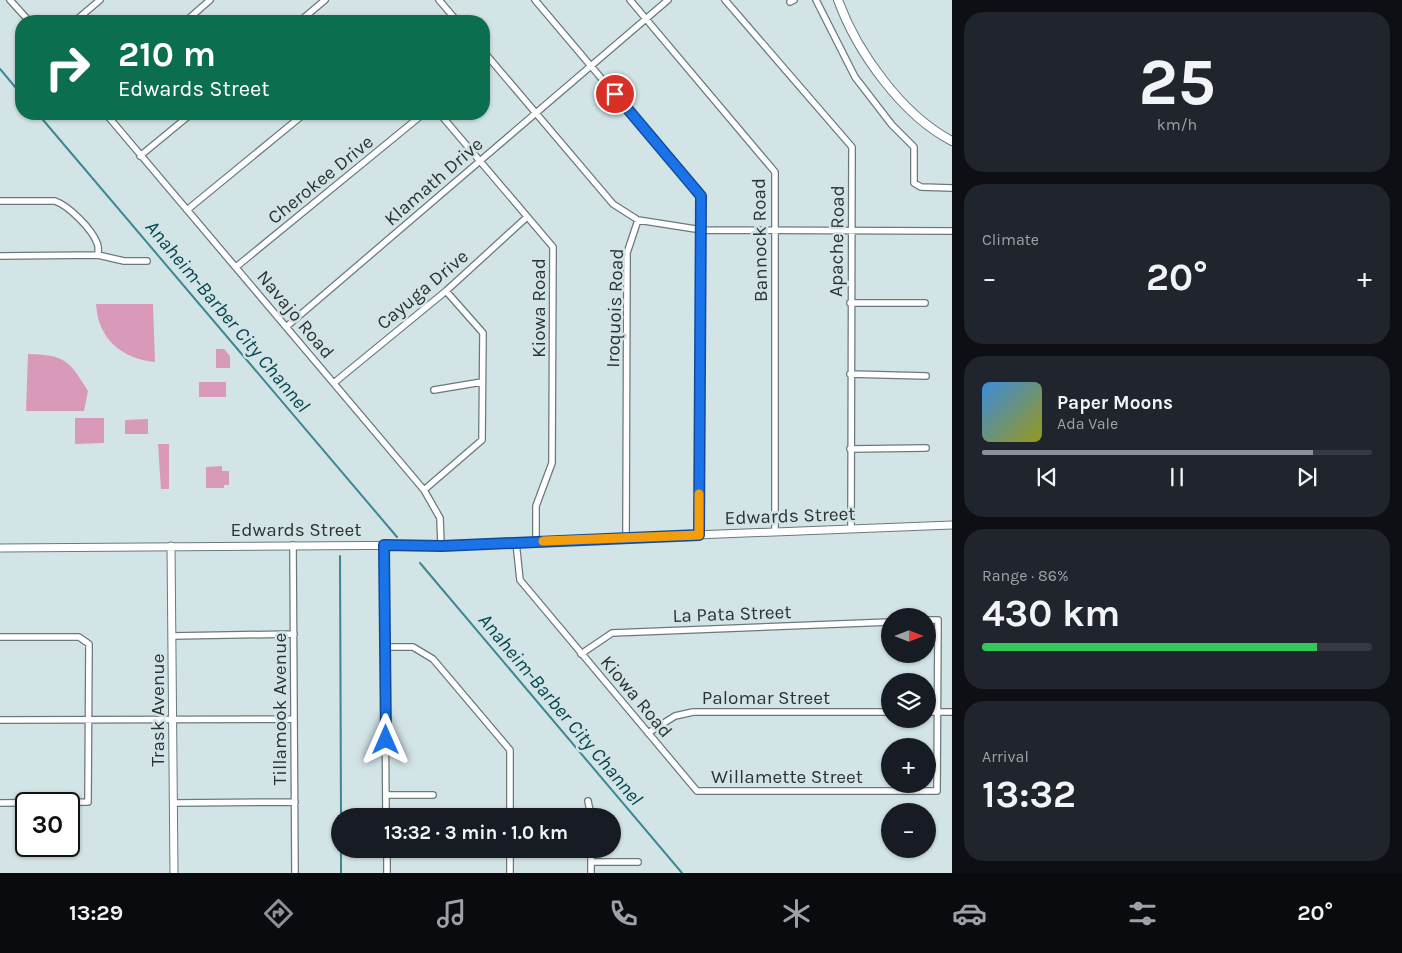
<!DOCTYPE html>
<html lang="en">
<head>
<meta charset="utf-8">
<style>
	:root { --surface:#171b24; --page:#20242c; --text:#f1f3f6; --muted:#9ea1a6; --line:#363941; --accent:#8c9099 }
	body { margin:0; font-family:Karla,sans-serif; background:var(--page); color:var(--text); height:100vh; display:flex; flex-direction:column; font-size:19px; white-space:nowrap }
	* { box-sizing:border-box; margin:0 }
	p { font-size:16px; color:var(--muted) }
	.icon { flex:none; width:28px; height:28px; fill:none; stroke:currentColor; stroke-width:2; stroke-linecap:round; stroke-linejoin:round }
	.map { position:relative; flex:1; overflow:hidden }
	.drawer { display:flex; flex-direction:column; gap:12px; padding:12px; background:#0d0f14; width:450px }
	.drawer>* { flex:none }
	.banner { position:absolute; left:15px; top:15px; width:475px; height:105px; border-radius:20px; box-shadow:0 1px 4px #0004; background:#0b6e4f; color:#fff; overflow:hidden }
	.needle { width:32px; rotate:90deg }
	.buttons { position:absolute; left:881px; top:608px; display:grid; gap:10px }
	.buttons a { display:grid; place-items:center; width:55px; height:55px; border-radius:50%; background:var(--surface); box-shadow:0 1px 4px #0004; font-size:25px }
	.speed { position:absolute; left:15px; top:792px; display:flex; gap:10px; font-size:25px; font-weight:700; text-align:center }
	.speed>* { display:grid; place-content:center; width:65px; height:65px; border-radius:50%; background:var(--surface); box-shadow:0 1px 4px #0004; line-height:1 }
	.speed .limit { border:2px solid #111; border-radius:8px; background:#fff; color:#111 }
	.pin { position:absolute; display:grid; place-items:center; width:42px; height:42px; color:#fff; margin:-21px; border:2px solid #fff; border-radius:50%; box-shadow:0 1px 5px #0007 }
	.me { position:absolute; width:55px; margin:-28px; rotate:0deg; stroke-linejoin:round; filter:drop-shadow(0 0 4px #0008) }
	.turn { display:flex; align-items:center; gap:18px; height:105px; padding:0 20px; font-size:22px }
	.turn .icon { width:65px; height:65px; stroke-width:2.5 }
	.turn b { display:block; font-size:35px; line-height:42px }
	.big { font-size:38px; font-weight:700; line-height:1.1 }
	.drawer .widget { flex:1; display:flex; flex-direction:column; justify-content:center; gap:8px; min-width:0; padding:0 18px; border-radius:20px; background:var(--page) }
	.drawer .dial { align-items:center; gap:0 }
	.dial b { font-size:65px; line-height:1 }
	.song { display:flex; align-items:center; gap:15px }
	.cover { width:60px; height:60px; border-radius:8px; background:linear-gradient(135deg,hsl(210 70% 55%),hsl(60 70% 35%)) }
	.played { height:5px; border-radius:2px; background:linear-gradient(90deg,var(--accent) 85%,var(--line) 85%) }
	.keys { display:flex; justify-content:space-around; direction:ltr }
	.heat { display:flex; justify-content:space-between; align-items:center; font-size:28px; direction:ltr }
	.charge { height:8px; border-radius:4px; background:linear-gradient(90deg,#34c759 86%,var(--line) 0) }
	.trip { position:absolute; left:331px; top:808px; width:290px; height:50px; border-radius:25px; background:var(--surface); box-shadow:0 1px 4px #0004; font-weight:700; line-height:50px; text-align:center }
	.menu { display:flex; height:80px; justify-content:space-around; align-items:center; background:#090b0e; color:var(--muted) }
	.menu .icon { width:35px; height:35px }
	.menu .selected { color:var(--accent) }
	.menu b { font-size:22px; color:var(--text) }
	main { display:flex; flex:1; min-height:0 }
	.map>svg:first-child { display:block }
	.green { fill:#d99ab9 }
	.lines { fill:none; stroke-linecap:round; stroke-linejoin:round }
	.stream { stroke:#3b8892; stroke-width:2 }
	.minor-casing { stroke:#6a7a7c; stroke-width:8 }
	.tertiary-casing { stroke:#6a7a7c; stroke-width:9 }
	.secondary-casing { stroke:#6a7a7c; stroke-width:10 }
	.minor { stroke:#fff; stroke-width:5.5 }
	.tertiary { stroke:#fff; stroke-width:7 }
	.secondary { stroke:#fff; stroke-width:8 }
	.route-casing { stroke:#114b97; stroke-width:12 }
	.route { stroke:#1a73e8; stroke-width:9 }
	.slow { stroke:#f59e0b; stroke-width:9 }
	.labels { text-anchor:middle; stroke-width:5; stroke-linejoin:round; paint-order:stroke }
	.street-label { font-size:19px; fill:#2c3334; stroke:#d3e4e7 }
	.water-label { font-size:20px; font-style:italic; fill:#05474f; stroke:#d3e4e7 }
</style>
</head>
<body>
<main>
<div class="map">
<svg width="952" height="873" viewBox="0 0 952 873">
	<rect width="100%" height="100%" fill="#d3e4e7"/>
	<!-- green -->
	<path class="green" d="M 96,304 L 153,304 L 155,362 C 122,359 98,339 96,304 Z
		M 216,349 L 224,349 L 230,356 L 230,368 L 216,368 Z
		M 28,354 C 65,355 69,360 88,391 L 84,411 L 26,411 Z
		M 199,382 L 226,382 L 226,397 L 199,397 Z
		M 75,418 L 104,418 L 104,443 L 75,444 Z
		M 148,419 L 148,434 L 125,434 L 125,420 Z
		M 158,444 L 169,444 L 169,489 L 161,489 Z
		M 222,466 L 222,471 L 229,471 L 229,485 L 224,485 L 224,488 L 206,488 L 206,467 Z"/>
	<g class="lines">
		<!-- stream -->
		<path class="stream" d="M 0,69 L 21,94
			M 38,114 L 397,537
			M 340,556 L 341,816
			M 420,563 L 682,873
			M 341,849 L 341,873"/>
		<!-- minor casing -->
		<g class="minor-casing">
			<path id="minor" d="M 10,0 L 29,21
				M 439,0 L 457,21
				M 535,0 L 701,196 L 699,535
				M 630,0 L 775,172 L 775,531
				M 725,0 L 852,147 L 851,528
				M 816,0 L 855,77 L 892,125 L 914,147 L 914,183 L 921,187 L 952,188
				M 790,2 L 794,0
				M 75,21 L 100,0
				M 186,21 L 210,0
				M 300,21 L 325,0
				M 484,52 L 613,204 L 638,220 L 627,253 L 626,538
				M 106,114 L 424,490 L 440,518 L 441,545
				M 440,114 L 553,247 L 552,463 L 536,506 L 536,542
				M 140,156 L 191,114
				M 0,201 L 55,201 C 69,206 92,229 97,243 C 99,246 98,252 98,255
				M 187,210 L 304,114
				M 638,220 L 702,230 L 952,231
				M 0,256 L 98,255 L 124,261 L 147,261
				M 236,267 L 423,114
				M 850,303 L 925,303
				M 286,327 L 668,0
				M 850,374 L 926,376
				M 335,382 L 446,291 L 527,217
				M 434,390 L 482,382
				M 850,449 L 926,448
				M 424,490 L 482,440 L 483,333 L 446,291
				M 516,542 L 520,580 L 697,791 L 937,791 L 938,620 L 928,620
				M 293,545 L 295,873
				M 384,545 L 386,816
				M 172,636 L 294,634
				M 0,637 L 79,637 L 89,644 L 88,802 L 0,803
				M 385,647 L 413,647 L 433,659 L 510,750 L 510,816
				M 581,654 L 612,633 L 890,622
				M 928,712 L 952,712
				M 0,720 L 294,719
				M 648,733 L 675,716 L 693,712 L 890,712
				M 386,795 L 433,795
				M 588,801 L 591,816
				M 174,803 L 295,802
				M 387,849 L 387,873
				M 591,849 L 591,873
				M 591,862 L 638,862
				M 510,873 L 510,849"/>
		</g>
		<!-- tertiary casing -->
		<g class="tertiary-casing">
			<path id="tertiary" d="M 171,546 L 174,873
				M 0,548 L 441,545 L 952,525"/>
		</g>
		<!-- secondary casing -->
		<g class="secondary-casing">
			<path id="secondary" d="M 838,0 C 857,52 902,115 952,141"/>
		</g>
		<!-- minor -->
		<use href="#minor" class="minor"/>
		<!-- tertiary -->
		<use href="#tertiary" class="tertiary"/>
		<!-- secondary -->
		<use href="#secondary" class="secondary"/>
	</g>
	<g class="lines">
		<!-- route casing -->
		<g class="route-casing">
			<path id="route" d="M 386,740 L 384,545 L 442,546 L 699,535 L 701,196 L 615,94"/>
		</g>
		<!-- route -->
		<use href="#route" class="route"/>
		<!-- slow -->
		<path class="slow" d="M 543,541 L 699,535 L 699,494"/>
	</g>
	<g class="labels">
		<!-- street labels -->
		<g class="street-label">
			<text transform="translate(320 179) rotate(-39)" y="7">Cherokee Drive</text>
			<text transform="translate(433 181) rotate(-41)" y="7">Klamath Drive</text>
			<text transform="translate(759 240) rotate(-91)" y="7">Bannock Road</text>
			<text transform="translate(836 241) rotate(-89)" y="7">Apache Road</text>
			<text transform="translate(422 289) rotate(-40)" y="7">Cayuga Drive</text>
			<text transform="translate(538 308) rotate(-90)" y="7">Kiowa Road</text>
			<text transform="translate(614 308) rotate(-88)" y="7">Iroquois Road</text>
			<text transform="translate(296 314) rotate(50)" y="7">Navajo Road</text>
			<text transform="translate(790 515) rotate(-2)" y="7">Edwards Street</text>
			<text x="296" y="536">Edwards Street</text>
			<text transform="translate(732 613) rotate(-2)" y="7">La Pata Street</text>
			<text transform="translate(637 696) rotate(50)" y="7">Kiowa Road</text>
			<text x="766" y="704">Palomar Street</text>
			<text transform="translate(279 709) rotate(-90)" y="7">Tillamook Avenue</text>
			<text transform="translate(157 710) rotate(-90)" y="7">Trask Avenue</text>
			<text x="787" y="783">Willamette Street</text>
		</g>
		<!-- water labels -->
		<g class="water-label">
			<text transform="translate(228 316) rotate(50)" y="7">Anaheim-Barber City Channel</text>
			<text transform="translate(561 709) rotate(50)" y="7">Anaheim-Barber City Channel</text>
		</g>
	</g>
</svg>
<div class="buttons">
<a><svg class="needle" viewBox="-14 -14 28 28"><path d="M0-13l5 13h-10z" fill="#e53935"/><path d="M0 13l5-13h-10z" fill="#9ea1a6"/></svg></a>
<a><svg class="icon" aria-label="layers" viewBox="0 0 24 24"><path d="M12 4l9 5-9 5-9-5zM3 14l9 5 9-5"/></svg></a>
<a>+</a>
<a>−</a>
</div>
<div class="speed"><div class="limit">30</div></div>
<div class="pin" style="left:615px;top:94px;background:#d93025"><svg class="icon" aria-label="arrive" viewBox="0 0 24 24"><path d="M6 21V4h12l-3 4 3 4H6"/></svg></div>
<svg class="me" style="left:386px;top:740px" viewBox="-20 -20 40 40"><path d="M0-17L14 15 0 8-14 15z" fill="#1a73e8" stroke="#fff" stroke-width="4"/></svg>
<div class="trip">13:32 · 3 min · 1.0 km</div>
<div class="banner">
<div class="turn"><svg class="icon" aria-label="right" viewBox="0 0 24 24"><path d="M7 20v-9h11M14 6l5 5-5 5"/></svg><div><b>210 m</b>Edwards Street</div></div>
</div>
</div>
<section class="drawer">
<div class="widget dial"><b>25</b><p>km/h</p></div>
<div class="widget"><p>Climate</p>
<div class="heat"><a>−</a><b class="big">20°</b><a>+</a></div>
</div>
<div class="widget">
<div class="song"><i class="cover"></i><div><b>Paper Moons</b><p>Ada Vale</p></div></div>
<div class="played"></div>
<div class="keys"><svg class="icon" aria-label="previous" viewBox="0 0 24 24"><path d="M18 5L8 12l10 7zM5 5v14"/></svg><svg class="icon" aria-label="pause" viewBox="0 0 24 24"><path d="M8 5v14M16 5v14"/></svg><svg class="icon" aria-label="next" viewBox="0 0 24 24"><path d="M6 5l10 7-10 7zM19 5v14"/></svg></div>
</div>
<div class="widget"><p>Range · 86%</p><b class="big">430 km</b><div class="charge"></div></div>
<div class="widget"><p>Arrival</p><b class="big">13:32</b></div>
</section>
</main>
<nav class="menu">
<b>13:29</b>
<svg class="icon selected" aria-label="directions" viewBox="0 0 24 24"><path d="M12 3l9 9-9 9-9-9zM9 14v-3h6M13 9l2 2-2 2"/></svg>
<svg class="icon" aria-label="music" viewBox="0 0 24 24"><path d="M9 18V5l10-2v13"/><circle cx="6" cy="18" r="3"/><circle cx="16" cy="16" r="3"/></svg>
<svg class="icon" aria-label="phone" viewBox="0 0 24 24"><path d="M5 4h4l2 5-3 2q2 4 5 5l2-3 5 2v4C11 20 4 13 5 4z"/></svg>
<svg class="icon" aria-label="climate" viewBox="0 0 24 24"><path d="M12 3v18M4 7l16 10M4 17L20 7"/></svg>
<svg class="icon" aria-label="car" viewBox="0 0 24 24"><path d="M5 17H2v-5l4-1 3-4h7l3 4 3 1v5h-3M9 17h6M6 11h13"/><circle cx="7" cy="17" r="2"/><circle cx="17" cy="17" r="2"/></svg>
<svg class="icon" aria-label="filters" viewBox="0 0 24 24"><path d="M4 7h16M4 17h16"/><circle cx="9" cy="7" r="2"/><circle cx="15" cy="17" r="2"/></svg>
<b>20°</b>
</nav>
</body>
</html>
